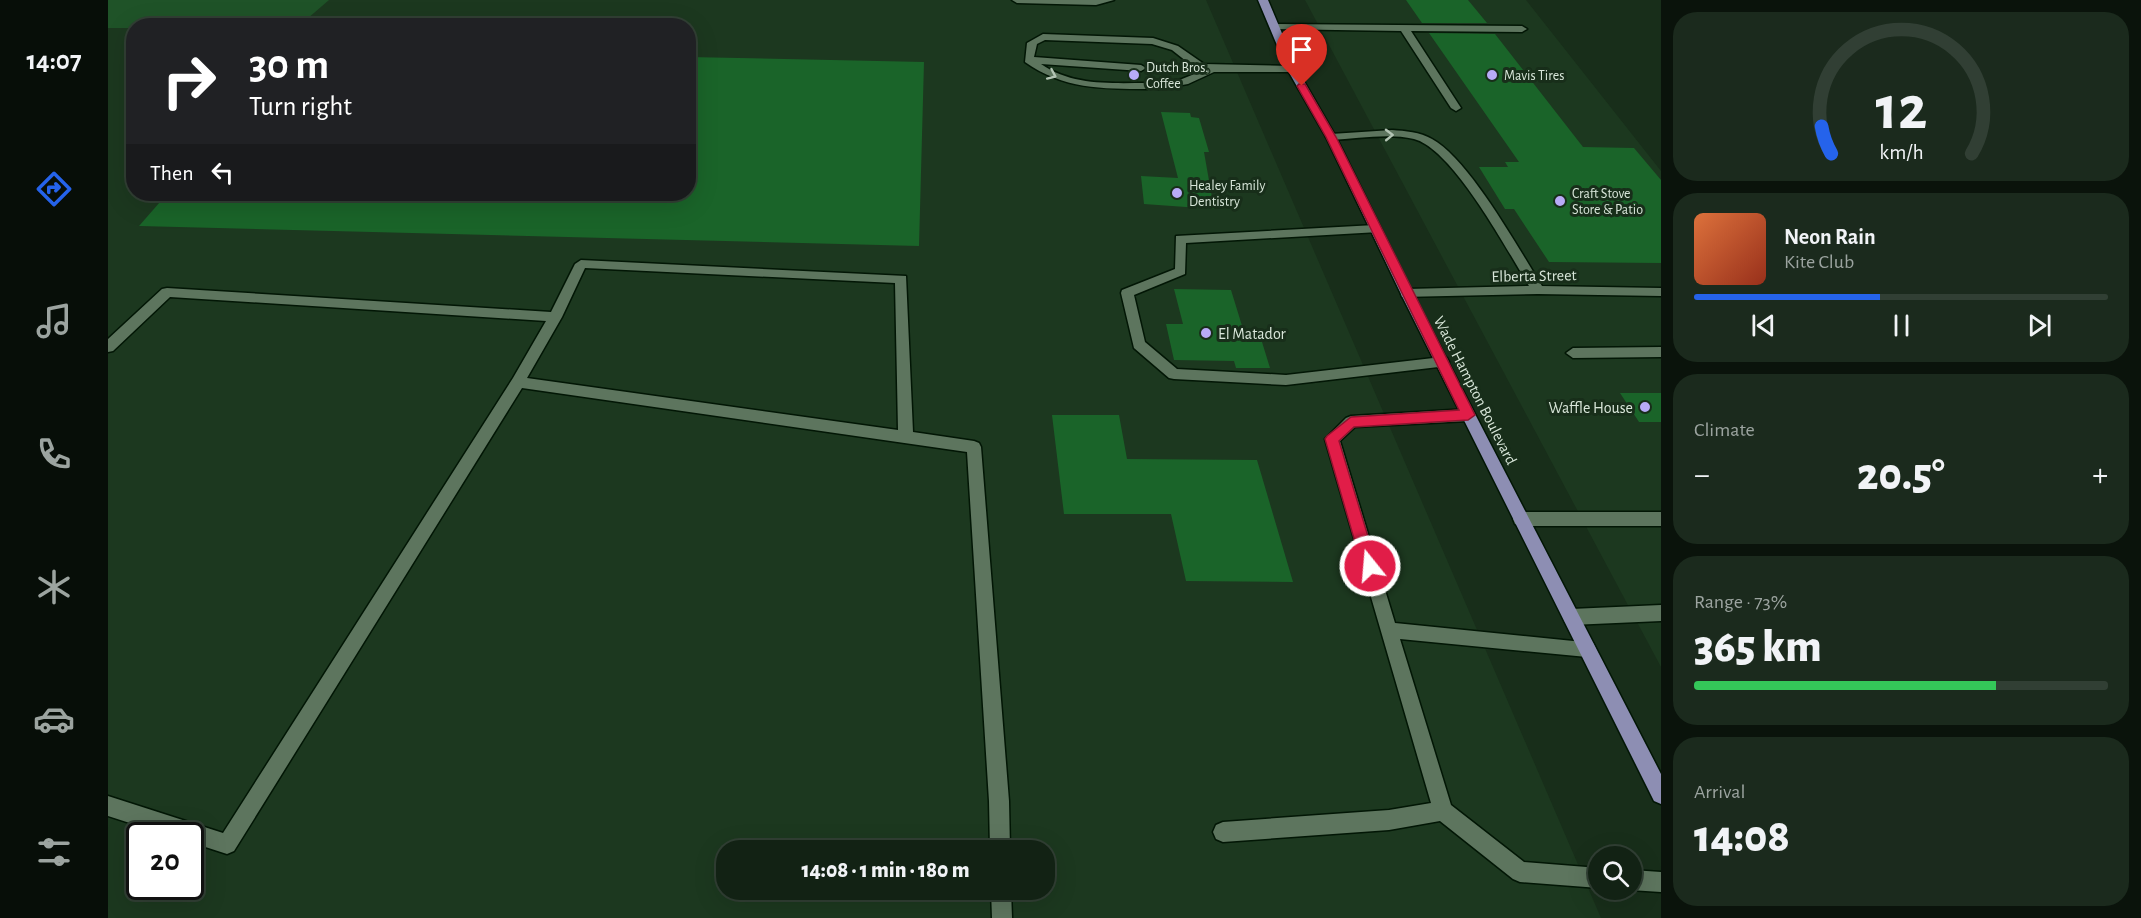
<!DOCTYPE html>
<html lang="en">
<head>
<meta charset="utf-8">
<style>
	:root { --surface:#122214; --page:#1b2a1d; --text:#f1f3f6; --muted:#9ca4a0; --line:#313f34; --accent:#2563eb }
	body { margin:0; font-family:"Alegreya Sans",sans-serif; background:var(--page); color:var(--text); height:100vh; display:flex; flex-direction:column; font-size:22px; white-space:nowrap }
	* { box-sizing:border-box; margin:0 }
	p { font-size:20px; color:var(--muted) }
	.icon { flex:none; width:33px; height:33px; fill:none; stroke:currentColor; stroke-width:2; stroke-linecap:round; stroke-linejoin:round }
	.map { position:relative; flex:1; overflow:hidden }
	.panel { display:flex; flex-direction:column; gap:12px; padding:12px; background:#0a130b; width:480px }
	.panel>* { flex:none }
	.guide { position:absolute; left:18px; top:18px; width:570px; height:183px; border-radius:24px; box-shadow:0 6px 24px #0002,0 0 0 2px var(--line); background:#202124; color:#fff; overflow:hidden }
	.tools { position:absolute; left:1480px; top:846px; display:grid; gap:12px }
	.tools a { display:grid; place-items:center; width:54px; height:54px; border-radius:50%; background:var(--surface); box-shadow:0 6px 24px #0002,0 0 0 2px var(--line); font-size:30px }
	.speed { position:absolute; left:18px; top:822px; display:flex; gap:12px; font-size:30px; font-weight:700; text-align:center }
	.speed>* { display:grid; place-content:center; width:78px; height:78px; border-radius:50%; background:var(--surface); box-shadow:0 6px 24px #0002,0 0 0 2px var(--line); line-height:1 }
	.speed .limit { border:3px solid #111; border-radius:9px; background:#fff; color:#111 }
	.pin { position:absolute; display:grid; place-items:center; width:51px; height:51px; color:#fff; margin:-62px -26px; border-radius:50% 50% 50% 0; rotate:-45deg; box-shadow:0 0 6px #0007 }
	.pin .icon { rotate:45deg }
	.me { position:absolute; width:66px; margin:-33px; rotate:343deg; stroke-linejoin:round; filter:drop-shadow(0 0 4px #0008) }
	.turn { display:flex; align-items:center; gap:21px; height:126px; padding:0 24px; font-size:27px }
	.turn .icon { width:78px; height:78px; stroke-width:2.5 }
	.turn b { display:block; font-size:42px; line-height:51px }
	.then { display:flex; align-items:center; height:57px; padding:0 24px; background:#0003; gap:12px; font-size:22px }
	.big { font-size:45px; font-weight:800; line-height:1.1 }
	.panel .tile { flex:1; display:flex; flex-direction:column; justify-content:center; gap:9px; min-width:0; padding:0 21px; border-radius:24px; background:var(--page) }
	.panel .dial { align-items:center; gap:0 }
	.dial svg { height:156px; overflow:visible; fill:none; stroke:var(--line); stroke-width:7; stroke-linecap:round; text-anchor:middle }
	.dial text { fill:var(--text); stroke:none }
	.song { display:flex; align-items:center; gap:18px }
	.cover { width:72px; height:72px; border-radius:9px; background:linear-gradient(135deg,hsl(20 70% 55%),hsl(10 70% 35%)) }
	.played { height:6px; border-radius:3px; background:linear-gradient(90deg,var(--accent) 45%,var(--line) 45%) }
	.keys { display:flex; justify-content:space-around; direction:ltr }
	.heat { display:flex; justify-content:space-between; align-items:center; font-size:33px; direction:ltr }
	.charge { height:9px; border-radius:4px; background:linear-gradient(90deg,#34c759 73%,var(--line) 0) }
	.trip { position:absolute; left:608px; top:840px; width:339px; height:60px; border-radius:24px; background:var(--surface); box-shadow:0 6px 24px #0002,0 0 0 2px var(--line); font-weight:800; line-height:60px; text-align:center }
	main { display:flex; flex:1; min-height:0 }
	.tabs { display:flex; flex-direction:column; width:108px; justify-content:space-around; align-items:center; background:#070e08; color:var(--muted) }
	.tabs .icon { width:42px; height:42px }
	.tabs .selected { color:var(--accent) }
	.tabs b { font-size:27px; color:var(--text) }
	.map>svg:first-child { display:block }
	.built { fill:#1c381f; fill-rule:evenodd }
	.green { fill:#1f5328 }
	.building { fill:#1a6429 }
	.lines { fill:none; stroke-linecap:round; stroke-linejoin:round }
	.minor-casing { stroke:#021605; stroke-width:3 }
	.major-casing { stroke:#021605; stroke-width:3 }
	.minor { fill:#5d755e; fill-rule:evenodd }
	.major { fill:#8d8eb3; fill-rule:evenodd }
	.oneway { stroke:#b3c4b4 }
	.route { fill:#e11d48; stroke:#92132f; stroke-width:1.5 }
	.poi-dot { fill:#b8abf7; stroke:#182e1a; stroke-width:2 }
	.labels { text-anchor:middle; stroke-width:6; stroke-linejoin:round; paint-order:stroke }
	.far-poi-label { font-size:14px; fill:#d8e6d9; stroke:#182e1a; text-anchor:start }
	.street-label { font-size:16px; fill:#d8e6d9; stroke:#182e1a }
	.poi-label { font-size:16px; fill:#d8e6d9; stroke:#182e1a; text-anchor:start }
</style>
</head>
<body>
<main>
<nav class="tabs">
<b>14:07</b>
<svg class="icon selected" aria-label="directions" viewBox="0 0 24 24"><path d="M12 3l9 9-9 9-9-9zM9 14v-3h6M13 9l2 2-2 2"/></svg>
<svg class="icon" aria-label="music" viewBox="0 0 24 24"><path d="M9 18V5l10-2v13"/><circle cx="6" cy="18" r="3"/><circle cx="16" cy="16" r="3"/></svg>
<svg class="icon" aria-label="phone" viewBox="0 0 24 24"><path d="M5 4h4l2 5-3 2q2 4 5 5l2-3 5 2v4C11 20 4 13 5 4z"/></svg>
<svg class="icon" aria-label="climate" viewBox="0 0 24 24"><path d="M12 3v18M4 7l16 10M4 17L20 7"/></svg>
<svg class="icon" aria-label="car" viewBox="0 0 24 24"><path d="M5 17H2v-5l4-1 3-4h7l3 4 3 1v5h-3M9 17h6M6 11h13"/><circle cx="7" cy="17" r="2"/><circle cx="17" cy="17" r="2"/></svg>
<svg class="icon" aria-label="filters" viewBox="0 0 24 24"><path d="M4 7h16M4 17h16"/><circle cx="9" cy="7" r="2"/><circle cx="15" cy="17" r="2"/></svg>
</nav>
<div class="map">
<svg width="1553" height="918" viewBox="0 0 1553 918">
	<rect width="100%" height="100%" fill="#182e1a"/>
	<!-- built -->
	<path class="built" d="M 0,0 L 1098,0 L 1493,918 L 0,918 ZM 26,26 L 580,26 L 580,194 L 26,194 ZM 32,836 L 82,836 L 82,886 L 32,886 ZM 618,850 L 936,850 L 936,890 L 618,890 Z
		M 1197,0 L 1418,0 L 1553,171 L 1553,667 Z"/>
	<!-- green -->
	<path class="green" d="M 0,0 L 221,0 L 192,25 L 26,26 L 25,28 L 0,28 Z"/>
	<!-- building -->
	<path class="building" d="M 1298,0 L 1360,0 L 1379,23 L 1314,23 Z
		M 1321,33 L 1387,34 L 1475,147 L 1526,148 L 1553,180 L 1553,263 L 1441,262 L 1406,209 L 1397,209 L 1371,167 L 1400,167 L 1397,162 L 1411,162 Z
		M 580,57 L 816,62 L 811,246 L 31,226 L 59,194 L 580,194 Z
		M 1053,112 L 1082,113 L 1083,117 L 1091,118 L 1101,152 L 1096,152 L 1106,209 L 1036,204 L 1033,176 L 1070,178 Z
		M 1066,289 L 1123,290 L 1139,342 L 1154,342 L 1162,368 L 1128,368 L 1126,361 L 1066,360 L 1058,324 L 1075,324 Z
		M 1512,393 L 1553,393 L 1553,422 L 1531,422 Z
		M 944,415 L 1011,415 L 1019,459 L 1149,460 L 1185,582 L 1078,581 L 1063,514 L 956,514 Z"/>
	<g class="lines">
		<!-- minor casing -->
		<g class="minor-casing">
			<path id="minor" d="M 904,0 L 1006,0 L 988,5 L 909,3 Z
				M 1167,24 L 1414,26 L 1419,29 L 1414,32 L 1303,31 L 1353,108 L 1348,111 L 1343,108 L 1293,31 L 1164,29 L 1164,25 Z
				M 935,34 L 1045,38 L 1070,46 L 1096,64 L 1184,66 L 1189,69 L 1184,72 L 1106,72 L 1080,84 L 1050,89 L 1045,86 L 1046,84 L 1074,79 L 1094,71 L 1042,70 L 1041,68 L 1046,65 L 1083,65 L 1064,50 L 1044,44 L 937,40 L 929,44 L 926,57 L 1033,65 L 1038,68 L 1033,71 L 933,64 C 964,86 1003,83 1039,83 L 1044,86 L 1039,89 C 994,89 955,89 917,62 L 919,43 Z
				M 1284,130 C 1297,131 1312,132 1324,139 C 1361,159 1410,248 1434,286 L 1553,288 L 1553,296 L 1430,294 L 1294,297 L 1293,294 L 1294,291 L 1299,289 L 1421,286 C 1399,250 1345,149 1306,139 C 1279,133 1250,139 1223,140 L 1218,137 L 1223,134 Z
				M 1267,225 L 1273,229 L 1271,232 L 1078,243 L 1077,274 L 1026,295 L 1037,342 L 1069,369 L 1178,375 L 1334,357 L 1339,358 L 1341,362 L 1339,366 L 1178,385 L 1066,379 L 1061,378 L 1026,348 L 1013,293 L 1014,290 L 1067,269 L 1068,236 Z
				M 473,260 L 798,276 L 805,432 L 866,441 L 871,443 L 873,447 L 901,801 L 902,850 L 882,850 L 881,801 L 859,452 L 414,388 L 126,851 L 119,854 L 82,842 L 82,836 L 62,836 L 0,816 L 0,796 L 115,833 L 405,378 L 438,321 L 62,297 L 5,351 L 0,352 L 0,339 L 54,289 L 59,288 L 443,312 L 467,264 ZM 477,268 L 787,283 L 790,430 L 419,378 L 454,317 Z
				M 1553,347 L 1553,357 L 1465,358 L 1458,353 L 1465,348 Z
				M 1360,409 L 1365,411 L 1367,415 L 1365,419 L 1360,421 L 1247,427 L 1232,441 L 1287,623 L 1485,643 L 1488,649 L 1485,655 L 1479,657 L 1292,639 L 1343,805 L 1416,862 L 1491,868 L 1491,888 L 1412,882 L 1405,879 L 1332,821 L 1281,830 L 1115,842 L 1108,839 L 1105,832 L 1108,825 L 1115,822 L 1281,810 L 1323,803 L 1217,439 L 1238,418 L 1243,416 Z
				M 1413,512 L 1553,512 L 1553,526 L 1413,526 L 1407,524 L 1405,519 L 1407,514 Z
				M 1553,605 L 1553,621 L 1463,625 L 1457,622 L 1455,617 L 1457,612 L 1463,609 Z
				M 1524,870 L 1553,872 L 1553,892 L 1522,890 Z
				M 883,890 L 903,890 L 904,918 L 884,918 Z"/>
		</g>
		<!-- major casing -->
		<g class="major-casing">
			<path id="major" d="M 1150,0 L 1160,0 L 1189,69 L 1228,137 L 1305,294 L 1553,774 L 1553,804 L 1546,801 L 1293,294 L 1218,137 L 1179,69 Z"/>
		</g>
		<!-- minor -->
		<use href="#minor" class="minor"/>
		<!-- major -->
		<use href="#major" class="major"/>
	</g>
	<!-- one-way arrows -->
	<defs><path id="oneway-chevron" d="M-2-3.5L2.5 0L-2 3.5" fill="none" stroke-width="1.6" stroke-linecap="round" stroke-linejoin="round" transform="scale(1.5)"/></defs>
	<g class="oneway">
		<use href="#oneway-chevron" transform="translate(944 75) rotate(24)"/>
		<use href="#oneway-chevron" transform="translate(1281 135) rotate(-1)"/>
	</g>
	<!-- route -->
	<path class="route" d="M 1191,84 L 1197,84 L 1228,137 L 1367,415 L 1360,420 L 1246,427 L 1231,441 L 1269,566 L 1267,571 L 1262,573 L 1256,571 L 1254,566 L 1217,439 L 1219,436 L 1243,417 L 1351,410 L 1218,137 L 1189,86 Z"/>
	<!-- markers -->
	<g class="poi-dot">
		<circle cx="1026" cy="75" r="6"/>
		<circle cx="1384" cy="75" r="6"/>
		<circle cx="1069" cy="193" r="6"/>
		<circle cx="1452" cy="201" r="6"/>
		<circle cx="1098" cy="333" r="6"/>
		<circle cx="1537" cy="407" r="6"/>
	</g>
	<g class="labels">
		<!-- far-poi labels -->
		<g class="far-poi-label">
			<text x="1038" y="72">Dutch Bros.<tspan x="1038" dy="16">Coffee</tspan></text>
			<text x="1396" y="80">Mavis Tires</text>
			<text x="1081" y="190">Healey Family<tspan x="1081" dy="16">Dentistry</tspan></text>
			<text x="1464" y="198">Craft Stove<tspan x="1464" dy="16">Store &amp; Patio</tspan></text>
		</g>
		<!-- street labels -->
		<g class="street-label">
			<text transform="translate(1426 275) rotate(-1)" y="6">Elberta Street</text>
			<text transform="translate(1368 390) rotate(63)" y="6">Wade Hampton Boulevard</text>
		</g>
		<!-- poi labels -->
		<g class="poi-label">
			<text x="1110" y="339">El Matador</text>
			<text x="1525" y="413" text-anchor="end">Waffle House</text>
		</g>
	</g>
</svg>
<div class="tools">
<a><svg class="icon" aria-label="search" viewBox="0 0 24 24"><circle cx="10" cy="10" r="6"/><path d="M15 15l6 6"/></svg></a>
</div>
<div class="speed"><div class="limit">20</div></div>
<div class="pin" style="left:1194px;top:86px;background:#d93025"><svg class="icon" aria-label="arrive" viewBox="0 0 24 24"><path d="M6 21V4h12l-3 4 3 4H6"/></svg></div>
<svg class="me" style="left:1262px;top:566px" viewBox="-20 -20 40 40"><circle r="17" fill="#e11d48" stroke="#fff" stroke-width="3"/><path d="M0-11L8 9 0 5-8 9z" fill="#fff"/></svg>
<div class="trip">14:08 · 1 min · 180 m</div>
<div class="guide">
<div class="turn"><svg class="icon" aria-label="right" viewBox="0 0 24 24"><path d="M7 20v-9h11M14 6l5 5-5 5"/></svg><div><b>30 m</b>Turn right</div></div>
<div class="then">Then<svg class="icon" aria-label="left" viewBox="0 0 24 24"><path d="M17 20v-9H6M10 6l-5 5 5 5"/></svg></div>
</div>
</div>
<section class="panel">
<div class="tile dial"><svg viewBox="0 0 100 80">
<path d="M14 69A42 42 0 1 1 86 69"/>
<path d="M14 69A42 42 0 0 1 9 55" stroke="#2563eb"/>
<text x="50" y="56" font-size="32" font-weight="700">12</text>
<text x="50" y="72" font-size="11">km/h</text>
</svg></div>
<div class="tile">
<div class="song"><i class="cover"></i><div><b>Neon Rain</b><p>Kite Club</p></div></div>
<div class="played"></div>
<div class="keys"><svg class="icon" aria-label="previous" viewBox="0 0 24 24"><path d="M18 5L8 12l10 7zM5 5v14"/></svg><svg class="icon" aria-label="pause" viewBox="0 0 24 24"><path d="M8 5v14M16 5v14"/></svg><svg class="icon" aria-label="next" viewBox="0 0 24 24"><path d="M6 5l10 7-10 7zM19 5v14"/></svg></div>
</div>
<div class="tile"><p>Climate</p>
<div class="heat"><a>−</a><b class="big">20.5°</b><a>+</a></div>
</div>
<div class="tile"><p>Range · 73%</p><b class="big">365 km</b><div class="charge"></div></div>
<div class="tile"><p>Arrival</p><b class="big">14:08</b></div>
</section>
</main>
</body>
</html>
